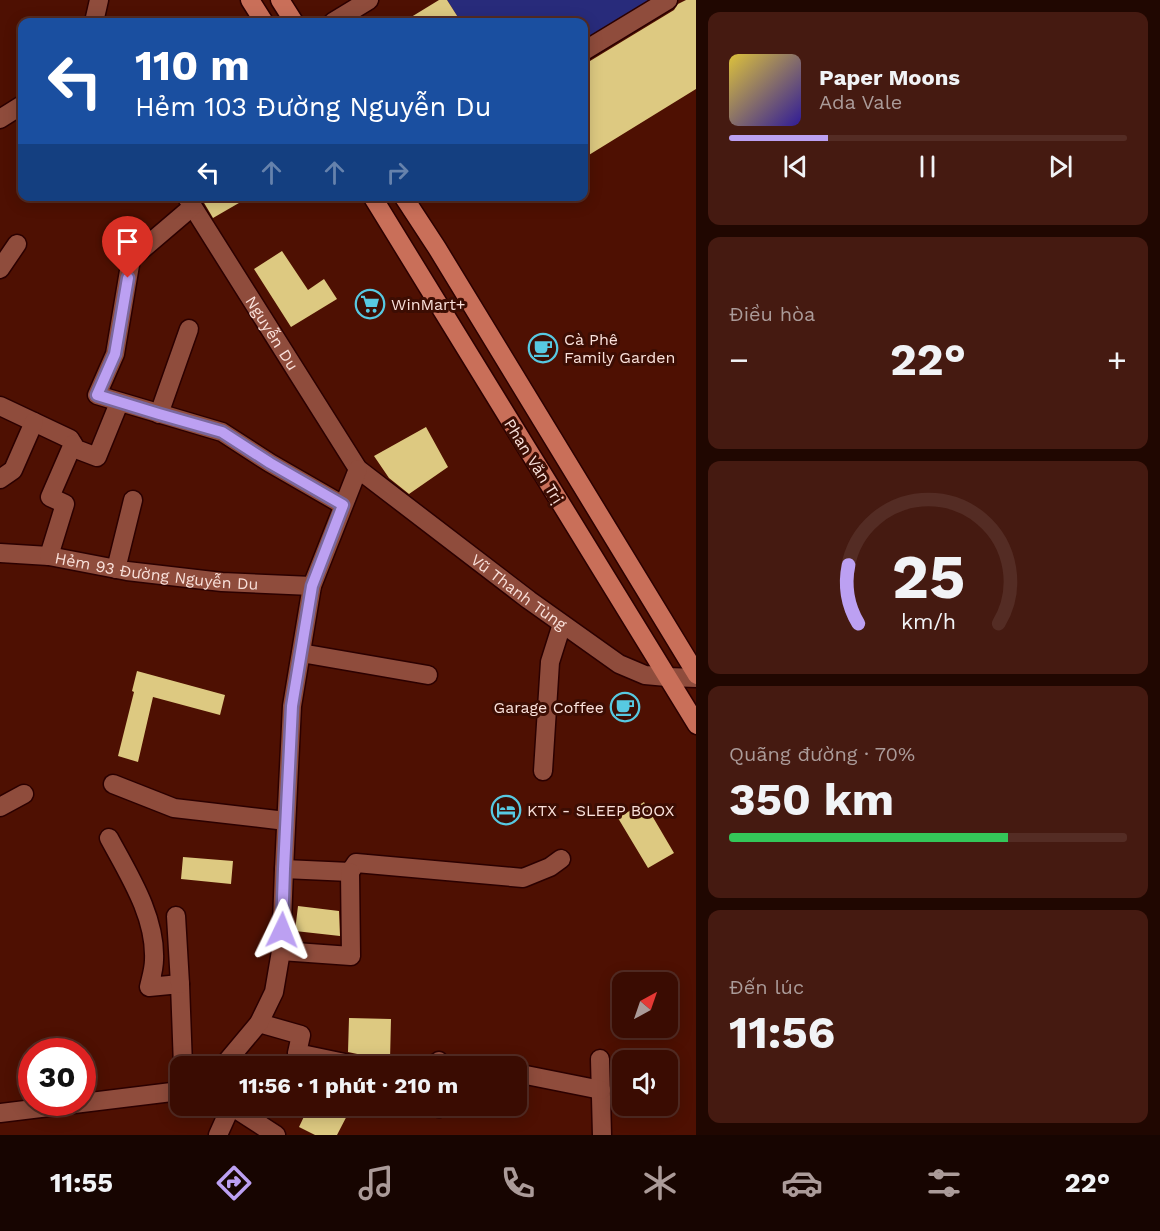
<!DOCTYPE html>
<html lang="vi">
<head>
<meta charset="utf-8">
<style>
	:root { --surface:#3a0c02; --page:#451a11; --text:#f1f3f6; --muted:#ab9b99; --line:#542c24; --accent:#bca0f2 }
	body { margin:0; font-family:"Work Sans",sans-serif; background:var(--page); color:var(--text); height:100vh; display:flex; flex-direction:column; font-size:22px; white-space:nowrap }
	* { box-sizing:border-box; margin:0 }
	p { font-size:20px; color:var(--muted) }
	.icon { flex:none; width:33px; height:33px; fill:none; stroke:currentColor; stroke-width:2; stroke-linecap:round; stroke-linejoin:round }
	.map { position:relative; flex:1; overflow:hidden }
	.side { display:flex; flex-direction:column; gap:12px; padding:12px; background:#200701; width:464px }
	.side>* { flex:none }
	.hud { position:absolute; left:18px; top:18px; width:570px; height:183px; border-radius:12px; box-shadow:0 3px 15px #0003,0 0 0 2px var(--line); background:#1a4fa0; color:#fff; overflow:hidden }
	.needle { width:39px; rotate:40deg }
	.buttons { position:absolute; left:612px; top:972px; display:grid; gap:12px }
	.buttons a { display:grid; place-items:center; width:66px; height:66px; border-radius:12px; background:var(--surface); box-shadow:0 3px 15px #0003,0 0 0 2px var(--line); font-size:30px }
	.speed { position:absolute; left:18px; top:1038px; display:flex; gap:12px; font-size:30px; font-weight:700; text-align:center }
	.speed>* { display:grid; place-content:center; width:78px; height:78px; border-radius:50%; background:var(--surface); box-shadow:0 3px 15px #0003,0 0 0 2px var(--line); line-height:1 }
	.speed .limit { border:9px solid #d22; background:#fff; color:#111 }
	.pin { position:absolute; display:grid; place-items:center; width:51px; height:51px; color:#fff; margin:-62px -26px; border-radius:50% 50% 50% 0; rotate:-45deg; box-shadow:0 0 6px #0007 }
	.pin .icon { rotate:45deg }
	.me { position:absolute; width:66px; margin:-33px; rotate:2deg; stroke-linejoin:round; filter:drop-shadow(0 0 4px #0008) }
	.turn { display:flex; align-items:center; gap:21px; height:126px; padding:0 18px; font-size:27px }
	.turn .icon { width:78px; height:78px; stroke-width:2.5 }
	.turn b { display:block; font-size:42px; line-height:51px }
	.lanes { display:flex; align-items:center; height:57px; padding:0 18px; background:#0003; justify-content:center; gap:30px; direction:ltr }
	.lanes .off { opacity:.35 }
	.big { font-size:45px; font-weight:700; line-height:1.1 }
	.side .card { flex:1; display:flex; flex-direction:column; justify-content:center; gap:9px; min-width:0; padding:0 21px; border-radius:12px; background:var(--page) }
	.side .dial { align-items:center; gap:0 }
	.dial svg { height:156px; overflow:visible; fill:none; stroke:var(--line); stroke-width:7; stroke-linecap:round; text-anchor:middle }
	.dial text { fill:var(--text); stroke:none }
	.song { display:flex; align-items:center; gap:18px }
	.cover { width:72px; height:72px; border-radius:9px; background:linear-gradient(135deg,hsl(50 70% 55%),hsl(250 70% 35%)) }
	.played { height:6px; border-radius:3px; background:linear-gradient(90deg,var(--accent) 25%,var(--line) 25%) }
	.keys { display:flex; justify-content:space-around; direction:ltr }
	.heat { display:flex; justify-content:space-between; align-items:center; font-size:33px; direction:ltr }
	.charge { height:9px; border-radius:4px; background:linear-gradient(90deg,#34c759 70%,var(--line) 0) }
	.trip { position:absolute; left:170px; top:1056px; width:357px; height:60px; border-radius:12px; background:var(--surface); box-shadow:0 3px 15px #0003,0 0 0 2px var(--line); font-weight:700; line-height:60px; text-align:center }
	.tab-bar { display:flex; height:96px; justify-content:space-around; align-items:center; background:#170501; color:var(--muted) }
	.tab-bar .icon { width:42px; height:42px }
	.tab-bar .active { color:var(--accent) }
	.tab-bar b { font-size:27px; color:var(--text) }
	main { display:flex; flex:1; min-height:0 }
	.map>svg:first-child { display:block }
	.green { fill:#282b7b }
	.building { fill:#ddc981 }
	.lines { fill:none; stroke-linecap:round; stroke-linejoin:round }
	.minor-casing { stroke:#2b0000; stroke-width:21 }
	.major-casing { stroke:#2b0000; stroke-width:21 }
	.minor { stroke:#8f4c3c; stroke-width:18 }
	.major { stroke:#c96f59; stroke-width:18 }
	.route-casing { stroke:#7a689d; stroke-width:15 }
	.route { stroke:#bca0f2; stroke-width:10 }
	.labels { text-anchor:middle; stroke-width:6; stroke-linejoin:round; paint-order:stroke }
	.poi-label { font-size:16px; fill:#fae1db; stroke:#3c0d03; text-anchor:start }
	.street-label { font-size:16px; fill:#fae1db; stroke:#3c0d03 }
</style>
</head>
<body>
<main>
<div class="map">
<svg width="697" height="1135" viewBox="0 0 697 1135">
	<rect width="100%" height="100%" fill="#4e1002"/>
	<!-- green -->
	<path class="green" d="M 447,0 L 648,0 L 652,7 L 584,48 L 584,22 L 461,22 Z"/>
	<!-- building -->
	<path class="building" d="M 439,0 L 447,0 L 461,22 L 403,22 Z
		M 686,0 L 696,0 L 696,89 L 584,158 L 584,62 L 590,61 L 674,10 L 678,4 Z
		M 200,196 L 251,196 L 213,218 Z
		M 282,251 L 308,290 L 324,279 L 337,299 L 291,327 L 254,269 Z
		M 426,427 L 448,467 L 409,494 L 389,478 L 374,456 Z
		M 137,671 L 225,695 L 220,715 L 153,697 L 138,762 L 118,756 L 134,692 L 132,691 Z
		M 644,802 L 674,853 L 648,868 L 618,818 Z
		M 183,857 L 233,861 L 231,884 L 181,879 Z
		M 298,906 L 339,911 L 340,936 L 295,931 Z
		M 349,1018 L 391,1019 L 390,1060 L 368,1059 L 362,1055 L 348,1052 Z
		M 309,1106 L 352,1106 L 337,1135 L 315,1135 L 299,1127 Z"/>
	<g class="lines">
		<!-- minor casing -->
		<g class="minor-casing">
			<g id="minor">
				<path d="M 94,22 L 99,0"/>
				<path d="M 333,22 L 369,0"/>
				<path d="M 584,51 L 668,0"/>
				<path d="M 0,119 L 22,105"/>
				<path id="s1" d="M 186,196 L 358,469 L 529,600 L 619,664 L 645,675 L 667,677 L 697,678"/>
				<path d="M 192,207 L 131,259 L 115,354 L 97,395 L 222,432 L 270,463 L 343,505"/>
				<path d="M 0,269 L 17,244"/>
				<path d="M 0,406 L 70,439 L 76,449 L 97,457 L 119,403"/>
				<path d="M 159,414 L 189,329"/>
				<path d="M 0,479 L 13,470 L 34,422"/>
				<path id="s2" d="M 0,553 L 49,556 L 127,571 L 222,582 L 312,586"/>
				<path d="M 49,556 L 65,504 L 50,497 L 73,444"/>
				<path d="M 116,569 L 133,500"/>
				<path d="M 301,653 L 428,675"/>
				<path d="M 543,771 L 550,662 L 562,624"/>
				<path d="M 113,784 L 174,808 L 286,821"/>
				<path d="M 0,807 L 24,794"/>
				<path d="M 109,838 C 129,875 156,917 154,960 C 154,969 151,978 149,987 L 180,984 L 183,1066"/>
				<path d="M 284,869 L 350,872 L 356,863 L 523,878 L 550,867 L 561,859"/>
				<path d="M 176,916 L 180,984"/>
				<path d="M 281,951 L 351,956 L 350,872"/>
				<path d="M 259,1023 L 301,1035 L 297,1053 L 359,1066"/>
				<path d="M 600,1059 L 602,1135"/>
				<path d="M 223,1066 L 259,1023 L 274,992 L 281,951 L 284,869 L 292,706 L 312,586 L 358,469"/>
				<path d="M 437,1066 L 439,1061"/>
				<path d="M 482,1066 L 486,1066"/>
				<path d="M 516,1073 L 601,1090"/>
				<path d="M 435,1106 L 439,1108"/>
				<path d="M 0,1113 L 180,1091"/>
				<path d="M 218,1135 L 231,1106 L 276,1135"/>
			</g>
		</g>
		<!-- major casing -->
		<g class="major-casing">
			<path id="major" d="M 250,0 L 264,22
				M 280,0 L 294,22
				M 372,196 L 697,725
				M 403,196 L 437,248 L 697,675"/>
		</g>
		<!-- minor -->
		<use href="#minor" class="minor"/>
		<!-- major -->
		<use href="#major" class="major"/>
	</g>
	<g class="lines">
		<!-- route casing -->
		<g class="route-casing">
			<path id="route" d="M 128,278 L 115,354 L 97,395 L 159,414 L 222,432 L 270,463 L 343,505 L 312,586 L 292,706 L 284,869 L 282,930"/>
		</g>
		<!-- route -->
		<use href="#route" class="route"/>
	</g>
	<!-- icons -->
	<defs>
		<g id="supermarket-ring" transform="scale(1.5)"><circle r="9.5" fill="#3c0d03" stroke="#57c9e2" stroke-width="1.5"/><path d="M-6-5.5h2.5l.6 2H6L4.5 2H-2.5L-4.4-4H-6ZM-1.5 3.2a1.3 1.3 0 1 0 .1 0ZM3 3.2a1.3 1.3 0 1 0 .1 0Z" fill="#57c9e2"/></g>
		<g id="cafe-ring" transform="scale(1.5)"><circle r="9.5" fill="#3c0d03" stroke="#57c9e2" stroke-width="1.5"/><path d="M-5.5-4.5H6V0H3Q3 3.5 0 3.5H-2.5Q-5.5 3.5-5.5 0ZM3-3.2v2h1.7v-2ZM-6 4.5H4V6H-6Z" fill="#57c9e2"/></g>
		<g id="hotel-ring" transform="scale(1.5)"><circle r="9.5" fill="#3c0d03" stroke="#57c9e2" stroke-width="1.5"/><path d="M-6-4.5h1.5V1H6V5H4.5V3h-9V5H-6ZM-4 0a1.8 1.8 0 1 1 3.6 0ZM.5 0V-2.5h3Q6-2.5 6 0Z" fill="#57c9e2"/></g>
	</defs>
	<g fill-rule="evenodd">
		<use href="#supermarket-ring" x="370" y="304"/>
		<use href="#cafe-ring" x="543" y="348"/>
		<use href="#cafe-ring" x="625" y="707"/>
		<use href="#hotel-ring" x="506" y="810"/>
	</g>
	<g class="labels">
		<!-- poi labels -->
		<g class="poi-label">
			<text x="391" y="310">WinMart+</text>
			<text x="564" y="345">Cà Phê<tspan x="564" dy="18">Family Garden</tspan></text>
			<text x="604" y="713" text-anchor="end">Garage Coffee</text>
			<text x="527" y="816">KTX - SLEEP BOOX</text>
		</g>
		<!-- street labels -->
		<g class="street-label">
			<text dy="6" stroke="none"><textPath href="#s1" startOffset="162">Nguyễn Du</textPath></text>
			<text transform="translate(534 461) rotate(58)" y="6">Phan Văn Trị</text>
			<text dy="6" stroke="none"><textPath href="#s2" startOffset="158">Hẻm 93 Đường Nguyễn Du</textPath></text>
			<text dy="6" stroke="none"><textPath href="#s1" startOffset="525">Vũ Thanh Tùng</textPath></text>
		</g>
	</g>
</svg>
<div class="buttons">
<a><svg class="needle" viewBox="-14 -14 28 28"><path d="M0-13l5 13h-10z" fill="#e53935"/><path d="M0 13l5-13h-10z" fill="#ab9b99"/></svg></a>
<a><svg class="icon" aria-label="sound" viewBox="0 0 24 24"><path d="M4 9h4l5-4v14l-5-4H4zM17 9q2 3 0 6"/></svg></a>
</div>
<div class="speed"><div class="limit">30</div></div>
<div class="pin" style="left:128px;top:278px;background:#d93025"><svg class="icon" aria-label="arrive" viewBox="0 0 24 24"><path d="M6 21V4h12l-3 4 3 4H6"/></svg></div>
<svg class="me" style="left:282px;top:930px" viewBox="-20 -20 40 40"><path d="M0-17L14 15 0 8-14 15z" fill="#bca0f2" stroke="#fff" stroke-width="4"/></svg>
<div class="trip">11:56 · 1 phút · 210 m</div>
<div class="hud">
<div class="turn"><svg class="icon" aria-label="left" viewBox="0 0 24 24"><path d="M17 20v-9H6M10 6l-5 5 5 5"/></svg><div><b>110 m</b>Hẻm 103 Đường Nguyễn Du</div></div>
<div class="lanes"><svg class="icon" aria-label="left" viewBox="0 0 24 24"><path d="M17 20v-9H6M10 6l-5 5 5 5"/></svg><svg class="icon off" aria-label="ahead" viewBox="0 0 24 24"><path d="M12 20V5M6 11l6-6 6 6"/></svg><svg class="icon off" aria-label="ahead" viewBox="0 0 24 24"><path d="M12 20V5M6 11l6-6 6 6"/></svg><svg class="icon off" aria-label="right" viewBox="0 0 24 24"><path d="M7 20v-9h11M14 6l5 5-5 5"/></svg></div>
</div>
</div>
<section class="side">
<div class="card">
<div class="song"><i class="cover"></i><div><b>Paper Moons</b><p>Ada Vale</p></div></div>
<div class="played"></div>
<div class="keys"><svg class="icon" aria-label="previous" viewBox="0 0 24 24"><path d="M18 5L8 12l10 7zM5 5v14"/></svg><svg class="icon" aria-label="pause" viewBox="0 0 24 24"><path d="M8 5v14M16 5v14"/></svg><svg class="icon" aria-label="next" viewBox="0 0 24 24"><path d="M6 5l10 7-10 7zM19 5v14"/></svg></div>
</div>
<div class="card"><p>Điều hòa</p>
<div class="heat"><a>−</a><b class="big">22°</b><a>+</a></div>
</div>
<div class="card dial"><svg viewBox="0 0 100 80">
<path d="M14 69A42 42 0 1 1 86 69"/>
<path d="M14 69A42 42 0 0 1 9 39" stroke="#bca0f2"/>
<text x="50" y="56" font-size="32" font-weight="700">25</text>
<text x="50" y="72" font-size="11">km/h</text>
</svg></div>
<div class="card"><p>Quãng đường · 70%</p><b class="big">350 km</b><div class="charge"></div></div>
<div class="card"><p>Đến lúc</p><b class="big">11:56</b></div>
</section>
</main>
<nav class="tab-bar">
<b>11:55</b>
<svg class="icon active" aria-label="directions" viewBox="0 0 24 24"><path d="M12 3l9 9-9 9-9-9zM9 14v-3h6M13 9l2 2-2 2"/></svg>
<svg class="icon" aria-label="music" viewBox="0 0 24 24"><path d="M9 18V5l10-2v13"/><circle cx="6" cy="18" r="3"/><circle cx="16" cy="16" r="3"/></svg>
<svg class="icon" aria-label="phone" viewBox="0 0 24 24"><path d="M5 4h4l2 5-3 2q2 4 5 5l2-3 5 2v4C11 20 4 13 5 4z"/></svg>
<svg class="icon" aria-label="climate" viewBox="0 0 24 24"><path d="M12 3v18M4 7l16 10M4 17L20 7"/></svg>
<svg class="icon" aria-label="car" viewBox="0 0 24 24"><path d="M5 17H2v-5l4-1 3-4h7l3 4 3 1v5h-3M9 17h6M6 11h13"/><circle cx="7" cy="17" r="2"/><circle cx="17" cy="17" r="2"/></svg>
<svg class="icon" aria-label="filters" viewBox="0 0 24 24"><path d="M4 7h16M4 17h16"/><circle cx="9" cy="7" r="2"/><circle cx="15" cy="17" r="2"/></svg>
<b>22°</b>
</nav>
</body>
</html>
